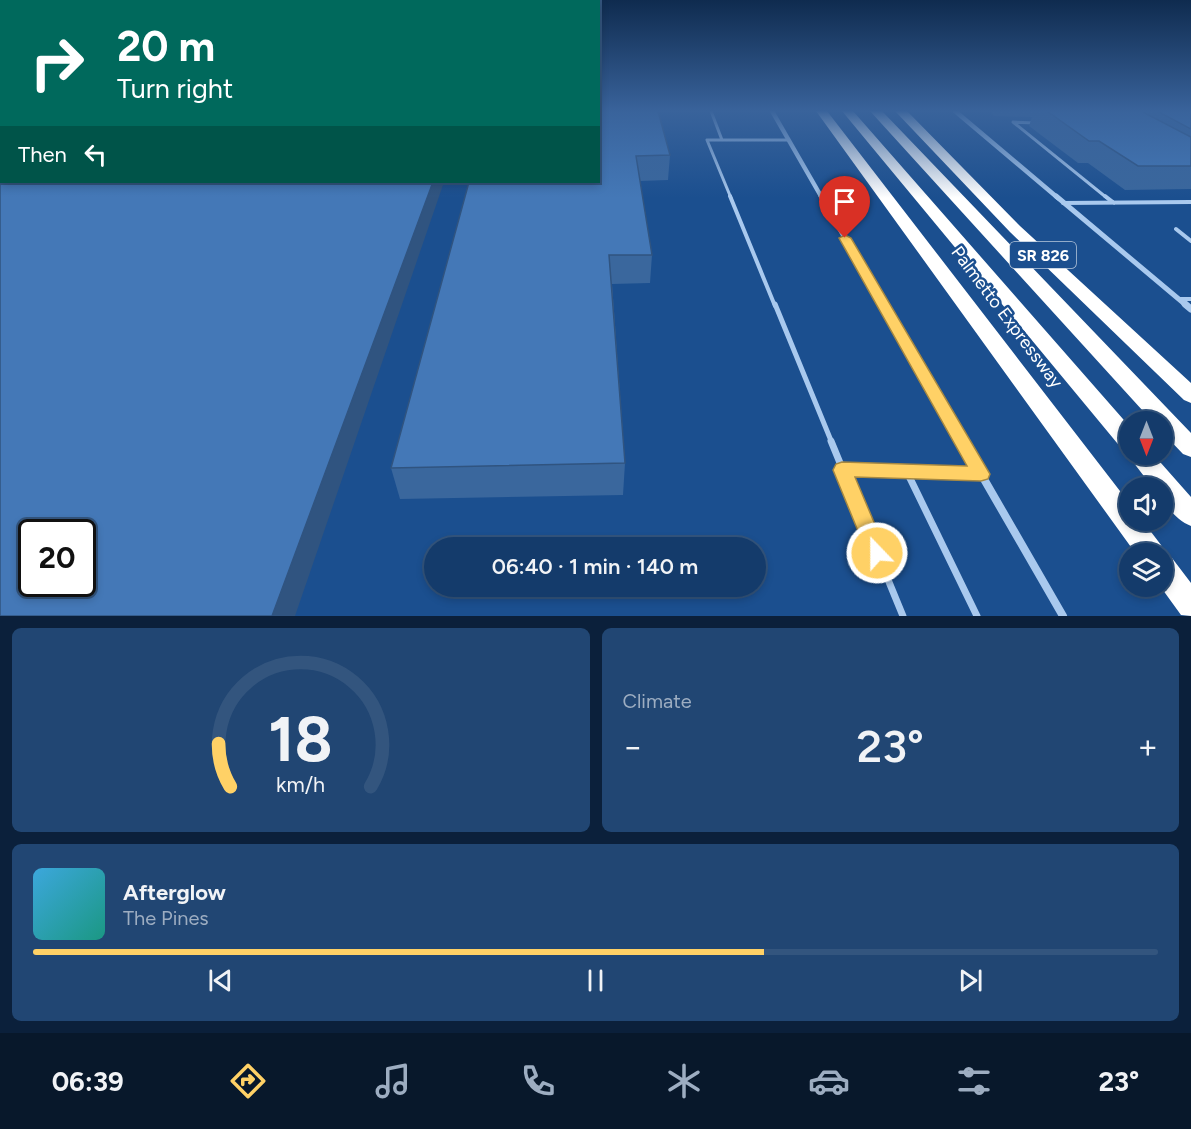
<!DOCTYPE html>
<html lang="en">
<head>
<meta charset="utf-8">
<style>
	:root { --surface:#143b6b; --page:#214673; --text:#f1f3f6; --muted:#9dadc1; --line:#33557e; --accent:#ffd166 }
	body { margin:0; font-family:Figtree,sans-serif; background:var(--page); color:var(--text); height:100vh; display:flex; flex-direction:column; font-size:22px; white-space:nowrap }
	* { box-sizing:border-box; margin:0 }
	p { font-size:20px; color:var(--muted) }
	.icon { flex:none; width:33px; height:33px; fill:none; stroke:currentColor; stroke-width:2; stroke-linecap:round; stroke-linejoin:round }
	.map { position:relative; height:616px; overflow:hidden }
	.drawer { display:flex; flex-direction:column; gap:12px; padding:12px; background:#0b203b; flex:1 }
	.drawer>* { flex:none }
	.hud { position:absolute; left:0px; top:0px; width:600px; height:183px; box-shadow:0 3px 9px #0003,0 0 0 2px var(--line); background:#00695c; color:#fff; overflow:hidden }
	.needle { width:39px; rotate:180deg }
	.fabs { position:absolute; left:1119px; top:411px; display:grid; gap:12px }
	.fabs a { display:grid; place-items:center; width:54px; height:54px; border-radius:50%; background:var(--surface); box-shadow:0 3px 9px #0003,0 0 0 2px var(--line); font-size:30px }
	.speed { position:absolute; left:18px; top:519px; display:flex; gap:12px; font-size:30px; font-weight:700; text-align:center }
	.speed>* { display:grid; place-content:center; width:78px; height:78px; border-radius:50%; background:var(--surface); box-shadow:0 3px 9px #0003,0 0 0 2px var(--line); line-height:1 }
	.speed .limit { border:3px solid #111; border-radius:9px; background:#fff; color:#111 }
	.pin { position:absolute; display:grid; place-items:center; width:51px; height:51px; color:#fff; margin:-62px -26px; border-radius:50% 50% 50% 0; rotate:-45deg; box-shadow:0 0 6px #0007 }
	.pin .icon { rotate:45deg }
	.me { position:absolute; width:66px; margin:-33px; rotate:338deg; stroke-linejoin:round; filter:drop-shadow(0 0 4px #0008) }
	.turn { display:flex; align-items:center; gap:21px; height:126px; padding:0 18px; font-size:27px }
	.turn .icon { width:78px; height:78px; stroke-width:2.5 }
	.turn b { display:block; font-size:42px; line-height:51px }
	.then { display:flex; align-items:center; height:57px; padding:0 18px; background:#0003; gap:12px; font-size:22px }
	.big { font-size:45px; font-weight:600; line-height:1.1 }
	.drawer .widget { flex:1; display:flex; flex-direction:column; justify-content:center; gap:9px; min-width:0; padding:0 21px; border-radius:9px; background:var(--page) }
	.drawer .dial { align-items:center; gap:0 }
	.dial svg { height:156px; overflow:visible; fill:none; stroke:var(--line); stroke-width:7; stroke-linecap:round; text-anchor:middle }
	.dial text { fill:var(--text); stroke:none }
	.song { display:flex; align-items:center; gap:18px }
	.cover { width:72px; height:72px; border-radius:9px; background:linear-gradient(135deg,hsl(200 70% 55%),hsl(170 70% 35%)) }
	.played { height:6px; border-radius:3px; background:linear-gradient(90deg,var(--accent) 65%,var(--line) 65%) }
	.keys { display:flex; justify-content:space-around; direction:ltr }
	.heat { display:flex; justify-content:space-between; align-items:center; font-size:33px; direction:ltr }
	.drawer .tiles { flex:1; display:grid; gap:12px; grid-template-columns:1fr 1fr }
	.widget:last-child { grid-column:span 2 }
	.trip { position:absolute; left:424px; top:537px; width:342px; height:60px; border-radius:30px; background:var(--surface); box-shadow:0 3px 9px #0003,0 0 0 2px var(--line); font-weight:600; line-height:60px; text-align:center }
	.menu { display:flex; height:96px; justify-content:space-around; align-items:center; background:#08182b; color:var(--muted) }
	.menu .icon { width:42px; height:42px }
	.menu .selected { color:var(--accent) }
	.menu b { font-size:27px; color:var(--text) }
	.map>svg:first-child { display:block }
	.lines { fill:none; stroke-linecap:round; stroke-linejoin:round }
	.service-far3 { stroke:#a9c9ee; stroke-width:3 }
	.service-far2 { stroke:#a9c9ee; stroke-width:4 }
	.service-far1 { stroke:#a9c9ee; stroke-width:5 }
	.service { stroke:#a9c9ee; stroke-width:7 }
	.minor-far3 { stroke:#a9c9ee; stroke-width:4.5 }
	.minor-far2 { stroke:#a9c9ee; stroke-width:5 }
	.minor-far1 { stroke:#a9c9ee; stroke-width:7 }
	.minor { stroke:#a9c9ee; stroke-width:8 }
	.motorway { fill:#fff; fill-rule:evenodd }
	.wall { fill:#3a679d }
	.shaded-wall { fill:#305480 }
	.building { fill:#4478b7; stroke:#305480; stroke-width:1.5; fill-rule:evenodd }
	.route { fill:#ffd166; stroke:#a68842; stroke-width:1.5 }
	.labels { text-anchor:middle; stroke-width:5; stroke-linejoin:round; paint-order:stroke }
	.shield { fill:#1b4f8f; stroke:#bbcadd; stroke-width:1.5 }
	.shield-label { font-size:16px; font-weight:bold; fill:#fff }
	.street-label { font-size:18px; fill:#fff; stroke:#1b4f8f }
</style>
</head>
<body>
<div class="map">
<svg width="1191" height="616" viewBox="0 0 1191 616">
	<rect width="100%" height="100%" fill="#1b4f8f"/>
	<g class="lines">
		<!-- service-far3 -->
		<path class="service-far3" d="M 711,111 L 722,140
			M 1036,123 L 1013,122 L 1107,198
			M 731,198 L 707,140 L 788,140"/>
		<!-- service-far2 -->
		<path class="service-far2" d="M 730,196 L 775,306
			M 1105,196 L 1114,203
			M 1063,203 L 1191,202
			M 1176,229 L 1191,241
			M 1179,299 L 1191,299"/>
		<!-- service-far1 -->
		<path class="service-far1" d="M 775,304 L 832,443"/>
		<!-- service -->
		<path class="service" d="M 831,441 L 903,616
			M 842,469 L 906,470 L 977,616
			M 906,470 L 981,474"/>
		<!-- minor-far3 -->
		<path class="minor-far3" d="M 772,111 L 822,198
			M 955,111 L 1058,198"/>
		<!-- minor-far2 -->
		<path class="minor-far2" d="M 821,196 L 884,306
			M 1056,196 L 1187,306"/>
		<!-- minor-far1 -->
		<path class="minor-far1" d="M 883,304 L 963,443
			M 1185,304 L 1191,309"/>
		<!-- minor -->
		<path class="minor" d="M 962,441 L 1063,616"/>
		<!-- motorway -->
		<path class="motorway" d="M 816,111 L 827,111 L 1130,504 L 1130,520 L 1142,520 L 1161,545 L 1165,555 L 1172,558 L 1191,583 L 1191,616 L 1181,615 L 1160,586 L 1162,586 L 1162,554 L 1136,554 Z
			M 842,111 L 853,111 L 1130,427 L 1130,454 L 1153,454 L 1191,497 L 1191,526 C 1176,520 1162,504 1162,488 L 1153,488 L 1127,454 L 1129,451 L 1122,449 Z
			M 870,111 L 882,111 L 1191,433 L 1191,457 L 1183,454 L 1162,432 L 1162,422 L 1153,422 Z
			M 895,111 L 907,111 L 1020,226 L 1191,383 L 1191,403 L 1184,400 L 1010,232 Z"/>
	</g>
	<!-- wall -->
	<path class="wall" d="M 598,111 L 670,155 L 668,180 L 640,181 L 652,255 L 650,283 L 612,284 L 625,463 L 623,495 L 400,499 L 391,468 Z
		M 989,111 L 1141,111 L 1145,113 L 1146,111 L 1191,111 L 1191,189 L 1125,190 L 1088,163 L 1078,163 L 1029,126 L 1032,117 L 994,116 Z"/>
	<!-- shaded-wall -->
	<path class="shaded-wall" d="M 433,182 L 444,182 L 295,616 L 272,616 Z"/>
	<!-- building -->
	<path class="building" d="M 0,111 L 2,111 L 2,182 L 433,182 L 272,616 L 0,616 ZM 32,532 L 82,532 L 82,584 L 32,584 Z
		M 598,111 L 658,111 L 670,155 L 636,156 L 652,255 L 609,255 L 625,463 L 391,468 L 469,182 L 598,182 Z
		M 1047,111 L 1141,111 L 1191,137 L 1191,166 L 1138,166 L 1099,141 L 1089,141 Z
		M 1157,111 L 1191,111 L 1191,129 Z"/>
	<!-- sky -->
	<linearGradient id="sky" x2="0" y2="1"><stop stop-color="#0f2b4f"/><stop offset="0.56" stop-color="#39639b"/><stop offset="1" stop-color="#39639b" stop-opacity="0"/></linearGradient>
	<rect width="1191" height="198" fill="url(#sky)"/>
	<!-- route -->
	<path class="route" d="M 845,235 L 851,238 L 990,474 L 988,479 L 981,481 L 855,477 L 887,553 L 884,560 L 877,562 L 870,560 L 867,553 L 833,470 L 836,464 L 842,462 L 967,466 L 839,238 Z"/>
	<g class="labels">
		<!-- shield labels -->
		<rect class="shield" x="1010" y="242" width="66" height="26" rx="4.5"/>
		<g class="shield-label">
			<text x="1043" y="261">SR 826</text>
		</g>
		<!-- street labels -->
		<g class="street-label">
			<text transform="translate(1007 317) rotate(53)" y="6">Palmetto Expressway</text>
		</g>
	</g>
</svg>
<div class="fabs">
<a><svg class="needle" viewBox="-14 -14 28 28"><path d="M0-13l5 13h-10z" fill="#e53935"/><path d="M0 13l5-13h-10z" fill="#9dadc1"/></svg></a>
<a><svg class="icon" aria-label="sound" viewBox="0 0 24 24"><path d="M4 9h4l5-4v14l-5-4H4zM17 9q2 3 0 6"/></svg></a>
<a><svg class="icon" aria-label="layers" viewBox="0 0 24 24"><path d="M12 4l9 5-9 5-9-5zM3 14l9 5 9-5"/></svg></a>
</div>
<div class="speed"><div class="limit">20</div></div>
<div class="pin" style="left:845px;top:238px;background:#d93025"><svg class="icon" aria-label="arrive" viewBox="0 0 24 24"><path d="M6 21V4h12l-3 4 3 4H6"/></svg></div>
<svg class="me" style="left:877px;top:553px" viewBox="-20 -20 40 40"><circle r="17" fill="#ffd166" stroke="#fff" stroke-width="3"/><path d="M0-11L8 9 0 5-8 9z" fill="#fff"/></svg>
<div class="trip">06:40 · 1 min · 140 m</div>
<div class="hud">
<div class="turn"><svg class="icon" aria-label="right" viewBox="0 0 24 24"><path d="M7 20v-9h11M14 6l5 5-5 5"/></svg><div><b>20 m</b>Turn right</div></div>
<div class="then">Then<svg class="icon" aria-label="left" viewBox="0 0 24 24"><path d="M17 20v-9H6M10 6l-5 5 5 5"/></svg></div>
</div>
</div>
<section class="drawer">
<div class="tiles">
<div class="widget dial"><svg viewBox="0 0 100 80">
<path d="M14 69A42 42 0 1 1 86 69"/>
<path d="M14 69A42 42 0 0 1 8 47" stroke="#ffd166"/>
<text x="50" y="56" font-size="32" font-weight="700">18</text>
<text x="50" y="72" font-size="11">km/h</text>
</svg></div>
<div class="widget"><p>Climate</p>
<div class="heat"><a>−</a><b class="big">23°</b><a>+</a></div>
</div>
<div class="widget">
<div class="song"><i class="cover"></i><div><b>Afterglow</b><p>The Pines</p></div></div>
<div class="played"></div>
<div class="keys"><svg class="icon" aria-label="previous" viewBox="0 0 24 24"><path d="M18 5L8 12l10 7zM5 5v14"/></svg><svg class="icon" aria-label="pause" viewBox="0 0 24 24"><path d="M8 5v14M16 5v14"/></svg><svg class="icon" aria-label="next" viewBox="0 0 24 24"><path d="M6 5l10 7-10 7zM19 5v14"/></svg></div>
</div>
</div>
</section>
<nav class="menu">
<b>06:39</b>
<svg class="icon selected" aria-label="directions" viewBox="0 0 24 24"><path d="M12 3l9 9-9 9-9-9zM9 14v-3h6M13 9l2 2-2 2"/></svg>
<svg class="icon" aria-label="music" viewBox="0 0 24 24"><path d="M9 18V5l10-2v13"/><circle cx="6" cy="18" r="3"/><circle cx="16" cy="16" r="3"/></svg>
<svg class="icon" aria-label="phone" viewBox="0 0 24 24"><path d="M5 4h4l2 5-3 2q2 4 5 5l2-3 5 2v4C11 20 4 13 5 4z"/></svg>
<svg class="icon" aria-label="climate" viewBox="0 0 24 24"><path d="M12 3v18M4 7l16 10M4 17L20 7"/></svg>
<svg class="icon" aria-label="car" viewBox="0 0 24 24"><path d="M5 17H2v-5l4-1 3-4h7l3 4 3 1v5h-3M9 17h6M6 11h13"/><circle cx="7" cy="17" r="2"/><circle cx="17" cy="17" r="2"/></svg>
<svg class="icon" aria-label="filters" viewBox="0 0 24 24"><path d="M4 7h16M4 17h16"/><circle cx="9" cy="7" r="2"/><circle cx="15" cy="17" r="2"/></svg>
<b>23°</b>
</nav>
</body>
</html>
